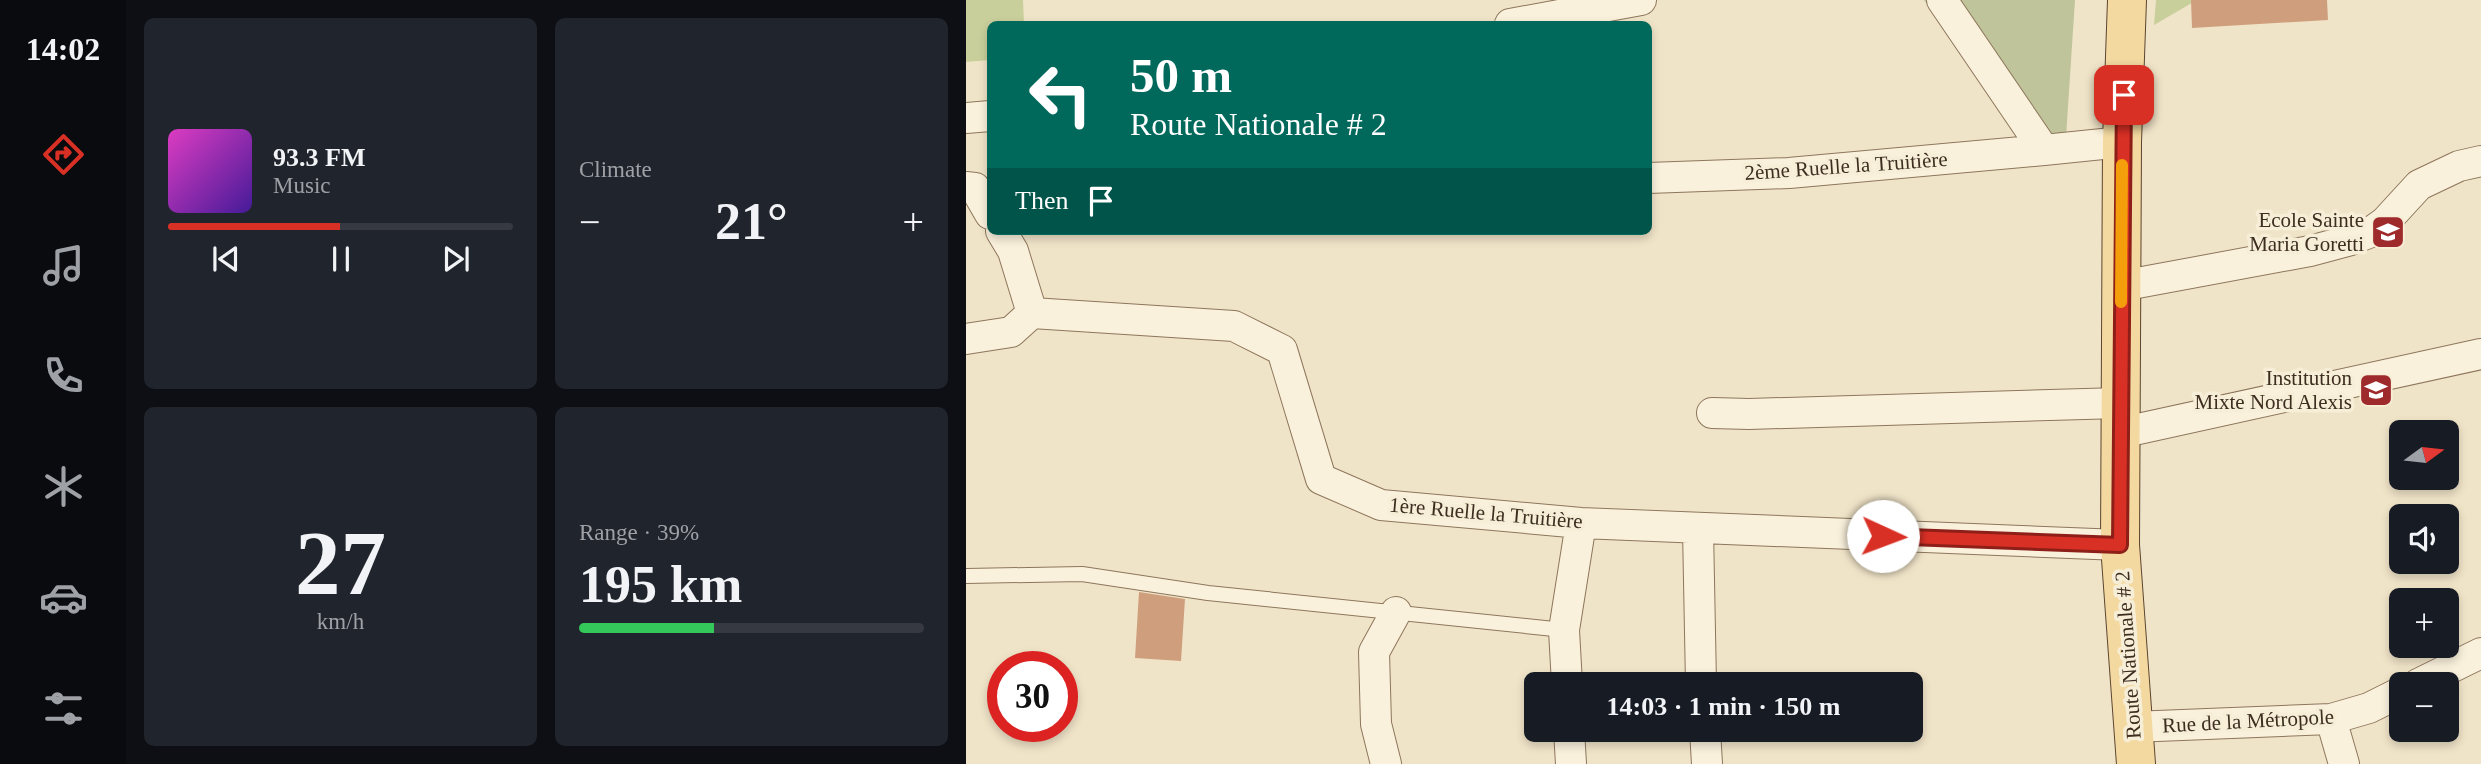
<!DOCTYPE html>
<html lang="en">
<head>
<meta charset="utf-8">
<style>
	:root { --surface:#171b24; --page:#20242c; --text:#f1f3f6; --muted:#9ea1a6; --line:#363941; --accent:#d93025 }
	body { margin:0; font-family:"Times New Roman",serif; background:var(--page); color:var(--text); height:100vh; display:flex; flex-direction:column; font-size:26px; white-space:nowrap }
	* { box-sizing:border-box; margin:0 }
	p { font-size:23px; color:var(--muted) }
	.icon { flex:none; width:38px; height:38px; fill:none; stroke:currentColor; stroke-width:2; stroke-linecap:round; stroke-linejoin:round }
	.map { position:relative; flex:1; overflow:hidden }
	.sheet { display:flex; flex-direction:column; gap:18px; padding:18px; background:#0d0f14; width:840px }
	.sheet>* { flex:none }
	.top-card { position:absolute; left:21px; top:21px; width:665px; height:214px; border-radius:10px; box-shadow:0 4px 10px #0003; background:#00695c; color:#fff; overflow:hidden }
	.needle { width:46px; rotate:75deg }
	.controls { position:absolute; left:1423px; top:420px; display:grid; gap:14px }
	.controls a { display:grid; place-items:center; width:70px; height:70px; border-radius:10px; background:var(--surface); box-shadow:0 4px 10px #0003; font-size:35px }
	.speed { position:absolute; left:21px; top:651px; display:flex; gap:14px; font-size:35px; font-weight:700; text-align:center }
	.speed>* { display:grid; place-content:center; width:91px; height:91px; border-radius:50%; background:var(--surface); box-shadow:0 4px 10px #0003; line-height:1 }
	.speed .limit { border:10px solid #d22; background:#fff; color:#111 }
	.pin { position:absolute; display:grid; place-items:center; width:60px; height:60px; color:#fff; margin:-30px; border-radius:14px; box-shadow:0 4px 10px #0006 }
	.me { position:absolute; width:77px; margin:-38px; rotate:92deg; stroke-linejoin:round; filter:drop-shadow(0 0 5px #0008) }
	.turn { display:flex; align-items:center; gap:24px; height:147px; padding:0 28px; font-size:32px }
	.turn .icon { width:91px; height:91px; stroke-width:2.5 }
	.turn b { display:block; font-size:49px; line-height:60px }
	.then { display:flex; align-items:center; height:66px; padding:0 28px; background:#0003; gap:14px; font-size:26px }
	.big { font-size:52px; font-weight:800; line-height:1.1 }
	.sheet .widget { flex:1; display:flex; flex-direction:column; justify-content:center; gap:10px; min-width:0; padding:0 24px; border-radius:10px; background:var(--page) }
	.sheet .dial { align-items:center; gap:0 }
	.dial b { font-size:91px; line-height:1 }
	.song { display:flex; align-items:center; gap:21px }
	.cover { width:84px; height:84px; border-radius:10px; background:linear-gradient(135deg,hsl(310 70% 55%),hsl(260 70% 35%)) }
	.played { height:7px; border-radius:4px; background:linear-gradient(90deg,var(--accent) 50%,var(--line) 50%) }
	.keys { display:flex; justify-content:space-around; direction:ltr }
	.heat { display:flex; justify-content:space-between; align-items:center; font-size:38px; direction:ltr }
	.charge { height:10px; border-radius:5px; background:linear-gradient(90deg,#34c759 39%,var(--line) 0) }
	.sheet .tiles { flex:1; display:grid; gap:18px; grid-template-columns:repeat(2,1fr) }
	.trip { position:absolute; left:558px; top:672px; width:399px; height:70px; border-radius:10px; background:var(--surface); box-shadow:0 4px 10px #0003; font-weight:800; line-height:70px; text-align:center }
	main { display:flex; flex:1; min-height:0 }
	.dock { display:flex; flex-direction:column; width:126px; justify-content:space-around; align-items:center; background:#090b0e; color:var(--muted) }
	.dock .icon { width:49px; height:49px }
	.dock .on { color:var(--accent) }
	.dock b { font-size:32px; color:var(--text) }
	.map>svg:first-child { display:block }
	.green { fill:#c9cf9b }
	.cemetery { fill:#bfc49a }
	.building { fill:#cf9f7d }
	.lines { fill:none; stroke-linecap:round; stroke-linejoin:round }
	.lane-casing { stroke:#8d765c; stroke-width:16 }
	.street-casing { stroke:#8d765c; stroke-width:32 }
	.primary-casing { stroke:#5b4430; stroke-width:40 }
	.lane { stroke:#faf1dc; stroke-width:14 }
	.street { stroke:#faf1dc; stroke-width:30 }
	.primary { stroke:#f3d9a0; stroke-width:38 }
	.route-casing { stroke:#8d1f18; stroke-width:18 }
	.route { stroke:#d93025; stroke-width:12 }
	.slow { stroke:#f59e0b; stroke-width:12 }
	.labels { text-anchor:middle; stroke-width:7; stroke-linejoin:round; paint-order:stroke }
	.street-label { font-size:21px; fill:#3d2e20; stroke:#f7eed8 }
	.poi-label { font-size:21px; fill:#3d2e20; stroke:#f7eed8; text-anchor:end }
</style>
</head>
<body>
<main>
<nav class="dock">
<b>14:02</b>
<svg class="icon on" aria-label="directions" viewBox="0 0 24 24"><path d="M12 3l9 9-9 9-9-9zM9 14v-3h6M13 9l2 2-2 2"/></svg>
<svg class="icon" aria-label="music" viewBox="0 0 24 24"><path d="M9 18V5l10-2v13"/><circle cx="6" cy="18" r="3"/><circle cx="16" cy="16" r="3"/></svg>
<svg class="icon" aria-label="phone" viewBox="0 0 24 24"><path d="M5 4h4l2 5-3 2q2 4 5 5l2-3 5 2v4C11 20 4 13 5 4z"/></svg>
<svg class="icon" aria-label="climate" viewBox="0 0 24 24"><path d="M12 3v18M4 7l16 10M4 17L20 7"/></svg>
<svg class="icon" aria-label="car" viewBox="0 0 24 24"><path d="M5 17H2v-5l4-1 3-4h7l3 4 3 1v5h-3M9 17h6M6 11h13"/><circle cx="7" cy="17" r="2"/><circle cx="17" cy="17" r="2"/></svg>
<svg class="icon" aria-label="filters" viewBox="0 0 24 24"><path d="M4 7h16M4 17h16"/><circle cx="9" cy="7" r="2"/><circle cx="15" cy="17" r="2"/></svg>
</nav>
<section class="sheet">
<div class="tiles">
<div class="widget">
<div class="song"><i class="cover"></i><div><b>93.3 FM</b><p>Music</p></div></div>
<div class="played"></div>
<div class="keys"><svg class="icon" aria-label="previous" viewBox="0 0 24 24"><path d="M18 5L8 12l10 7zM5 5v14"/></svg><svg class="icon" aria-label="pause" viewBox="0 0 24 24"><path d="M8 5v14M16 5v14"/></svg><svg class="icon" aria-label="next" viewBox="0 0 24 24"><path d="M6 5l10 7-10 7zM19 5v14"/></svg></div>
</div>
<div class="widget"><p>Climate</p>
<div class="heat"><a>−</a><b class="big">21°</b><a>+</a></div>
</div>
<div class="widget dial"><b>27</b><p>km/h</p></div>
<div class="widget"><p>Range · 39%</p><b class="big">195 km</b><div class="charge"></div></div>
</div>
</section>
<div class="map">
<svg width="1515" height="764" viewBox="0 0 1515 764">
	<rect width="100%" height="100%" fill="#f0e4c8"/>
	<!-- green -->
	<path class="green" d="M 0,0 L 57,0 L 58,24 L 24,24 L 24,60 L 0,62 Z
		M 1190,0 L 1231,0 L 1188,25 Z"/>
	<!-- cemetery -->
	<path class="cemetery" d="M 958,0 L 1109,0 L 1099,152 L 1057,144 Z"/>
	<!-- building -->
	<path class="building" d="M 1225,0 L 1361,0 L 1362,20 L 1226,28 Z
		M 173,592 L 219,599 L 215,661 L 169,658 Z"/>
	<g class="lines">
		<!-- lane casing -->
		<g class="lane-casing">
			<path id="lane" d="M 0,576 L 116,574 L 242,593 L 598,630"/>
		</g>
		<!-- street casing -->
		<g class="street-casing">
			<path id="street" d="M 976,0 L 1078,150 L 1156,142
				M 544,24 L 675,0
				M 0,118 L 24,116
				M 682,178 L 823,173 L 1078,150
				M 0,187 L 9,188 L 24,214
				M 35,231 L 47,251 L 66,313
				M 1155,286 L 1344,251 L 1385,240 L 1405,232 L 1419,222 L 1453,185 L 1493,166 L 1515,161
				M 0,339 L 45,332 L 66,313 L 268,326 L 316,350 L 355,479 L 415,505 L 615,523 L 1154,545
				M 746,413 L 783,414 L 1154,403
				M 1154,433 L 1515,354
				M 732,529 L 735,684
				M 601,684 L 598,630 L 615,523
				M 1452,684 L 1515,653
				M 1365,719 L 1378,764
				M 1166,727 L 1365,719 L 1403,708 L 1435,692
				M 603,730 L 605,764
				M 739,730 L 741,764
				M 420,764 L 410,724 L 408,652 L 430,612"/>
		</g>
		<!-- primary casing -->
		<g class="primary-casing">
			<path id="primary" d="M 1161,0 L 1156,142 L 1154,545 L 1170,764"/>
		</g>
		<!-- lane -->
		<use href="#lane" class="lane"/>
		<!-- street -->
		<use href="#street" class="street"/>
		<!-- primary -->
		<use href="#primary" class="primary"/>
	</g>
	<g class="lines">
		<!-- route casing -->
		<g class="route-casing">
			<path id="route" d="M 917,536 L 1154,545 L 1158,95"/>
		</g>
		<!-- route -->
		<use href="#route" class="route"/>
		<!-- slow -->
		<path class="slow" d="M 1155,302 L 1156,165"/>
	</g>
	<!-- icons -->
	<defs>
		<g id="school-square" transform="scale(1.75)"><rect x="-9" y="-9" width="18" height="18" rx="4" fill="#9e2a2b" stroke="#f7eed8"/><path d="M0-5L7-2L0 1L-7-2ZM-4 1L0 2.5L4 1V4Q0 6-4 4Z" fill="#fff"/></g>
	</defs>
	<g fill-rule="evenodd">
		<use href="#school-square" x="1422" y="232"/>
		<use href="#school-square" x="1410" y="390"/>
	</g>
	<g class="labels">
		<!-- street labels -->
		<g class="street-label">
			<text transform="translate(880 166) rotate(-4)" y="7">2ème Ruelle la Truitière</text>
			<text transform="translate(520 513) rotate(5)" y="7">1ère Ruelle la Truitière</text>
			<text transform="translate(1162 655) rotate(-94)" y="7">Route Nationale # 2</text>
			<text transform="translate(1282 721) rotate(-3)" y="7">Rue de la Métropole</text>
		</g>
		<!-- poi labels -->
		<g class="poi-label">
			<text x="1398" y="227">Ecole Sainte<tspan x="1398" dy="24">Maria Goretti</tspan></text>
			<text x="1386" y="385">Institution<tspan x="1386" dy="24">Mixte Nord Alexis</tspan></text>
		</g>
	</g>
</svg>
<div class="controls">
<a><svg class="needle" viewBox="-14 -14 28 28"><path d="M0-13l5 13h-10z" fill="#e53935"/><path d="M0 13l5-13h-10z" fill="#9ea1a6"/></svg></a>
<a><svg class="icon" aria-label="sound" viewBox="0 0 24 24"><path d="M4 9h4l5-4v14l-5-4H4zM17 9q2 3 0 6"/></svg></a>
<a>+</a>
<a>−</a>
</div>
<div class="speed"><div class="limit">30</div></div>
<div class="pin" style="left:1158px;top:95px;background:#d93025"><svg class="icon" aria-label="arrive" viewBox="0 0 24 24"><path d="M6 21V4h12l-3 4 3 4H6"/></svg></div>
<svg class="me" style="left:917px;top:536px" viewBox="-20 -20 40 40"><circle r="19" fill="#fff"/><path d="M0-13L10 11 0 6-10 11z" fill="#d93025"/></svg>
<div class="trip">14:03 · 1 min · 150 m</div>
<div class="top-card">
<div class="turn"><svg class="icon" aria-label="left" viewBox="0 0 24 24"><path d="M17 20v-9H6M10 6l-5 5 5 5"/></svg><div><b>50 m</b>Route Nationale # 2</div></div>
<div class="then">Then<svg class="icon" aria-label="arrive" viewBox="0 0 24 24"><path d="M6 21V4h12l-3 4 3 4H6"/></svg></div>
</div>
</div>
</main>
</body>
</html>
